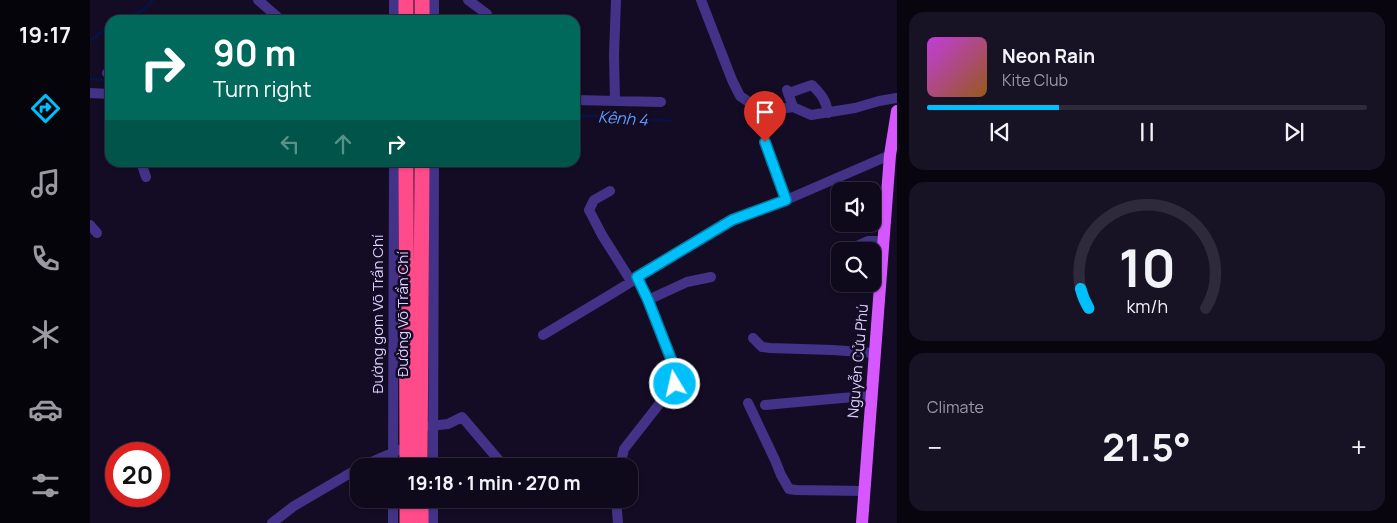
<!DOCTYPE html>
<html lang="en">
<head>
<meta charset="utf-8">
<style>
	:root { --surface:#0f091c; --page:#181225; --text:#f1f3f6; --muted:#9b9aa3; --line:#2f2a3b; --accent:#00c0fb }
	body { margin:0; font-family:Manrope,sans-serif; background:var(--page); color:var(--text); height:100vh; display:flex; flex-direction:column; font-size:19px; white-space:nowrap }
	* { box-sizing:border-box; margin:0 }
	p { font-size:16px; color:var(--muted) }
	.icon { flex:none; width:28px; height:28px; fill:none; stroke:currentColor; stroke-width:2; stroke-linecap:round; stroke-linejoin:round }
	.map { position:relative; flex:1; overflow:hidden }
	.sheet { display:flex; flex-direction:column; gap:12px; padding:12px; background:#08050f; width:500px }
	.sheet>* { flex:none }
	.banner { position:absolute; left:15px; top:15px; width:475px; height:152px; border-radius:15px; box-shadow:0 1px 4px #0004,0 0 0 1px var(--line); background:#00695c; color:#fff; overflow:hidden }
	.tools { position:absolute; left:741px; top:182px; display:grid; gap:10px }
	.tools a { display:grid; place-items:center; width:50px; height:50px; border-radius:10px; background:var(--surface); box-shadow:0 1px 4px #0004,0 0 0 1px var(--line); font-size:25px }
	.speed { position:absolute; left:15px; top:442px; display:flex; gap:10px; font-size:25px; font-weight:700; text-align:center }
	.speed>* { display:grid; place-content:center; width:65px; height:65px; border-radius:50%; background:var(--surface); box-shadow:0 1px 4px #0004,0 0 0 1px var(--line); line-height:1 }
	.speed .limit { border:8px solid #d22; background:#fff; color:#111 }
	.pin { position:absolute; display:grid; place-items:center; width:42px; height:42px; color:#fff; margin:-51px -21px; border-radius:50% 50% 50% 0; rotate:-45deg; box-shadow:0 0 5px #0007 }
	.pin .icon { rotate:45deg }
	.me { position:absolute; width:55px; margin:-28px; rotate:351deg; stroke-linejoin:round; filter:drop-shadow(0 0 4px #0008) }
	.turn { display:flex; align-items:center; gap:18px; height:105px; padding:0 25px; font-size:22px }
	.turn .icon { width:65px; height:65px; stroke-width:2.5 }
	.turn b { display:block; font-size:35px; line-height:42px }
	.lanes { display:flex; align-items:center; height:48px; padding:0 25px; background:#0003; justify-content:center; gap:25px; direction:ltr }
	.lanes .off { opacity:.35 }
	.big { font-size:38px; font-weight:700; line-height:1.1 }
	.sheet .widget { flex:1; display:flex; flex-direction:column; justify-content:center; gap:8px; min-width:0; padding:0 18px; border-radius:15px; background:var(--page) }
	.sheet .dial { align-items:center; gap:0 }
	.dial svg { height:130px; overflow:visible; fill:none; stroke:var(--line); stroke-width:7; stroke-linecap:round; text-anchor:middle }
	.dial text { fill:var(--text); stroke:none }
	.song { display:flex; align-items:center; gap:15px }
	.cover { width:60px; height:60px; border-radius:8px; background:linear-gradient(135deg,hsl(290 70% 55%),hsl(30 70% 35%)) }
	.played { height:5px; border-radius:2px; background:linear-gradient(90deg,var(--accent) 30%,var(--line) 30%) }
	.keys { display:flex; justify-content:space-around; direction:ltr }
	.heat { display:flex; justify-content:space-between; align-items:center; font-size:28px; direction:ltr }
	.trip { position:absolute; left:260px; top:458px; width:288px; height:50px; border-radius:15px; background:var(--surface); box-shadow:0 1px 4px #0004,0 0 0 1px var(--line); font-weight:700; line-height:50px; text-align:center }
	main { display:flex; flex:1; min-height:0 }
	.menu { display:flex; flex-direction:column; width:90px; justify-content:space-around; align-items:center; background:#06040b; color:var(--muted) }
	.menu .icon { width:35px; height:35px }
	.menu .on { color:var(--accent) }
	.menu b { font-size:22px; color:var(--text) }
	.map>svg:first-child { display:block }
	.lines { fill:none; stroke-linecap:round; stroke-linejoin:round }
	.stream { stroke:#051445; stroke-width:2.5 }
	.minor { stroke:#423388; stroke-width:10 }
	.major { stroke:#d757ff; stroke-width:12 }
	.highway { stroke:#ff4b89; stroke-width:15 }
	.route-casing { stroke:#007da3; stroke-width:12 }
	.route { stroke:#00c0fb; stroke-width:9 }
	.labels { text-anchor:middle; stroke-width:5; stroke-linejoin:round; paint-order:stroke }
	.street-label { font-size:15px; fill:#dcd0ff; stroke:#140c25 }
	.water-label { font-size:16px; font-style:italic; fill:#5e9fff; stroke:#140c25 }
</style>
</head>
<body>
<main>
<nav class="menu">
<b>19:17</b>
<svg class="icon on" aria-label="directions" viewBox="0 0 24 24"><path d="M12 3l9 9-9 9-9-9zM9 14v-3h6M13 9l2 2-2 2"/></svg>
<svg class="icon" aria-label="music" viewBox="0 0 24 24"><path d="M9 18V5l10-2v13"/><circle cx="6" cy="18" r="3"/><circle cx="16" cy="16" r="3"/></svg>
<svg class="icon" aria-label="phone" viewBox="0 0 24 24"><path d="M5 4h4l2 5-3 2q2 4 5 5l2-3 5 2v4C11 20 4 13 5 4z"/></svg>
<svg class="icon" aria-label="climate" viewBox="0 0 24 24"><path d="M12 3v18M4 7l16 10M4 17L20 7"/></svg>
<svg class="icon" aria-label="car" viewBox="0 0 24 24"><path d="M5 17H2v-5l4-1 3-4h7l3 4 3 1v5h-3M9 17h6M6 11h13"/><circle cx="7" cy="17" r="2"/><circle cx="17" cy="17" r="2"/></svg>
<svg class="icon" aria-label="filters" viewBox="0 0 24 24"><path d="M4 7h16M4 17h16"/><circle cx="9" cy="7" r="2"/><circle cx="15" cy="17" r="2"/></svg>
</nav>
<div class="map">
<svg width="807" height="523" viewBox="0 0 807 523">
	<rect width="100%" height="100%" fill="#140c25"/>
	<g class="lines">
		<!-- stream -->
		<path class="stream" d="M 32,20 L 53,10 L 63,0
			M 0,41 L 20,26
			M 0,79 L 20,81
			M 485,115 L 581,121"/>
		<!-- minor -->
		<path class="minor" d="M 168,0 L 191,20
			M 378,0 L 397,14
			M 611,0 L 642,80 L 650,96 L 669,109 L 678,111 L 703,107
			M 304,20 L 304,0
			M 344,20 L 344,0
			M 17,73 L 20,73
			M 697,90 L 703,107 L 721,115 L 765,108 L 789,101 L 807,98
			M 0,93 L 20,94
			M 699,93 L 722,85 C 731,94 736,100 738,113
			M 485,100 L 571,102
			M 525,101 L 524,55 L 526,0
			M 675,142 L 696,200
			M 51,162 L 56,177
			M 520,191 L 504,200 L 499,210 L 512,235 L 541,281
			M 0,225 L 7,233
			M 755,251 L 778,241 L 794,241
			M 558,300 L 597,282 L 621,277
			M 453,335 L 523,293 L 642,220 L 696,200 L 800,155
			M 663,338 L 672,347 L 680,348 L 743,350 L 785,353
			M 658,403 L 685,460 L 691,475 L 699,489 L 706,490 L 774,491
			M 675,405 L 752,398 L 782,396
			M 339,426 L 358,424 L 372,417 L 413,465
			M 272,466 L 309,450
			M 303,466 L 304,162
			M 343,466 L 344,162
			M 530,466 L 534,449 L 585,384 L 585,369 L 558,300 L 547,277
			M 526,499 L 528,523
			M 182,523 L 204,506 L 269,468
			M 303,523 L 303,499
			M 343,523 L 343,499"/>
		<!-- major -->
		<path class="major" d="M 772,523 L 800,155 L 807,111"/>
		<!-- highway -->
		<path class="highway" d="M 316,20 L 316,0
			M 332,20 L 332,0
			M 316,162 L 317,466
			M 330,466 L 332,162
			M 331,499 L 331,523
			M 317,523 L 317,499"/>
	</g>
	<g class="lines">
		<!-- route casing -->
		<g class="route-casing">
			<path id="route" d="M 585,384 L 585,369 L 558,300 L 547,277 L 642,220 L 696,200 L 675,142"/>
		</g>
		<!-- route -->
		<use href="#route" class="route"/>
	</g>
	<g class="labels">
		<!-- street labels -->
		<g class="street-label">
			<text transform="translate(288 314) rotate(-90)" y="5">Đường gom Võ Trần Chí</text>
			<text transform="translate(313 314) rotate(-90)" y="5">Đường Võ Trần Chí</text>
			<text transform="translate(768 361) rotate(-85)" y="5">Nguyễn Cửu Phú</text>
		</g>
		<!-- water labels -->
		<g class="water-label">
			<text transform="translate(533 118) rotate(4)" y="6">Kênh 4</text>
		</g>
	</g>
</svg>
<div class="tools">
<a><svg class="icon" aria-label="sound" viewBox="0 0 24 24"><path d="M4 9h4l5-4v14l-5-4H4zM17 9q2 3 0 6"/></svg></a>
<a><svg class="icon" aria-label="search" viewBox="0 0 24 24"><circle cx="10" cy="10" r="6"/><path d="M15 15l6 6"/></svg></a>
</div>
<div class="speed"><div class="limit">20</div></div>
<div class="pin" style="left:675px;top:142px;background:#d93025"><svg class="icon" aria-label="arrive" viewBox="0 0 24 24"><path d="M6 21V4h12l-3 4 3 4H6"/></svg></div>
<svg class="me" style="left:585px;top:384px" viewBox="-20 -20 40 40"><circle r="17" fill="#00c0fb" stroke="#fff" stroke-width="3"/><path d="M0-11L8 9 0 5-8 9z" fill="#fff"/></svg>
<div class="trip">19:18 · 1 min · 270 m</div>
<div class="banner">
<div class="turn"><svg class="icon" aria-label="right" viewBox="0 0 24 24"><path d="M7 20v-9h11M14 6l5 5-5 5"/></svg><div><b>90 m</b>Turn right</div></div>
<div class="lanes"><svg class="icon off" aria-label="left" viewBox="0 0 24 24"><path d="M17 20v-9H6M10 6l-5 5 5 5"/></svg><svg class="icon off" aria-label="ahead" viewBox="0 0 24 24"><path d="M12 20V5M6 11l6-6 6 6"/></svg><svg class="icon" aria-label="right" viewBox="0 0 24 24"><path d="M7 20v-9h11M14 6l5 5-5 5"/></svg></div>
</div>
</div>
<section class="sheet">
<div class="widget">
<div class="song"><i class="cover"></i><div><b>Neon Rain</b><p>Kite Club</p></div></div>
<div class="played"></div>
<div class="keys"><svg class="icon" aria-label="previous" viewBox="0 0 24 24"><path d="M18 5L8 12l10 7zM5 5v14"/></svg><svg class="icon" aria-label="pause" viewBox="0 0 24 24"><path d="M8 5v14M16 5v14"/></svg><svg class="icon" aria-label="next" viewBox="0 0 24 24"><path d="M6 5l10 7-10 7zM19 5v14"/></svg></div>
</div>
<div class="widget dial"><svg viewBox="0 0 100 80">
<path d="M14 69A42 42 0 1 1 86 69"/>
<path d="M14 69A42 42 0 0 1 9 57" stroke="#00c0fb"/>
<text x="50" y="56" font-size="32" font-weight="700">10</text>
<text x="50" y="72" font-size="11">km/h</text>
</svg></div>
<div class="widget"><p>Climate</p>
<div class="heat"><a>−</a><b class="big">21.5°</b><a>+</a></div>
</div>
</section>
</main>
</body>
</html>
